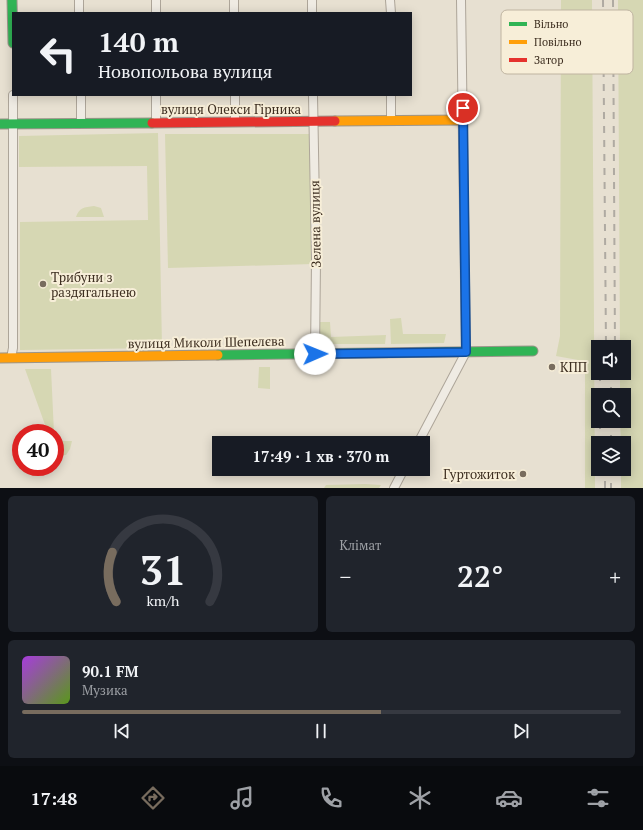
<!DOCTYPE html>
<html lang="uk">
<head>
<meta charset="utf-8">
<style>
	:root { --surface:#171b24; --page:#20242c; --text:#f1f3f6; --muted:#9ea1a6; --line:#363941; --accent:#786c5e }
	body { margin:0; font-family:"PT Serif",serif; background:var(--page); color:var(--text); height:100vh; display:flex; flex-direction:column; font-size:15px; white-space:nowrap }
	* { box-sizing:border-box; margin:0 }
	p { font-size:13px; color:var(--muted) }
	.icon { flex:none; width:22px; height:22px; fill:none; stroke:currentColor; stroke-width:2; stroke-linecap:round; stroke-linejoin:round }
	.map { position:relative; height:488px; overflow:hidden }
	.panel { display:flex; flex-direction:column; gap:8px; padding:8px; background:#0d0f14; flex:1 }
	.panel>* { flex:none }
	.hud { position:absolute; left:12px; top:12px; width:400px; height:84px; border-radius:0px; box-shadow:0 2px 10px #0003; background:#171b24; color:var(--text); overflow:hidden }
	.buttons { position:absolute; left:591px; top:340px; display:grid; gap:8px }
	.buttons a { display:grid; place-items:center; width:40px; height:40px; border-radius:0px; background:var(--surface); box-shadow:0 2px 10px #0003; font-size:20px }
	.speed { position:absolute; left:12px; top:424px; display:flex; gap:8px; font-size:20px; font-weight:700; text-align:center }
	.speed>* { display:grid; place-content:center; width:52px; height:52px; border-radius:50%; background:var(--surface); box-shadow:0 2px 10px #0003; line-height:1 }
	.speed .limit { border:6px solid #d22; background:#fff; color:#111 }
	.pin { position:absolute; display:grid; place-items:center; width:34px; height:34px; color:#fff; margin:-17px; border:2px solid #fff; border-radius:50%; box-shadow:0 1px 4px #0007 }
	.me { position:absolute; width:44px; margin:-22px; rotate:89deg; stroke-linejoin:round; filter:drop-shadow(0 0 3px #0008) }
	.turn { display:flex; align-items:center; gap:14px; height:84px; padding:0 20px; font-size:18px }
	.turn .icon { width:52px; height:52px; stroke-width:2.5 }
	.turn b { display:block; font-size:28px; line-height:34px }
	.big { font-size:30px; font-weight:800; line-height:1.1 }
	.panel .widget { flex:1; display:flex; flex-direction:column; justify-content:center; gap:6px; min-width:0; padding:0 14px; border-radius:6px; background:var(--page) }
	.panel .dial { align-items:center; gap:0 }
	.dial svg { height:104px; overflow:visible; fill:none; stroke:var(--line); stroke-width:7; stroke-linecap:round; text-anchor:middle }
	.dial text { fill:var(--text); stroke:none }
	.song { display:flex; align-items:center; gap:12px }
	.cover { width:48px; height:48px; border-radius:6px; background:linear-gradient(135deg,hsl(280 70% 55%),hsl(90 70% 35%)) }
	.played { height:4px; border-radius:2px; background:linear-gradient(90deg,var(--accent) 60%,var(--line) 60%) }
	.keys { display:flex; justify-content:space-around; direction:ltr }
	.heat { display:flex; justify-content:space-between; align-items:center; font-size:22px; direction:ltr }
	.panel .tiles { flex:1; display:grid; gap:8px; grid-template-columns:1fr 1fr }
	.widget:last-child { grid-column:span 2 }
	.trip { position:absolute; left:212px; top:436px; width:218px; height:40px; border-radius:0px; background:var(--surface); box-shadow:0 2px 10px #0003; font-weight:800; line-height:40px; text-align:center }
	.tab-bar { display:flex; height:64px; justify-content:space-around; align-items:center; background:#090b0e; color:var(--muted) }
	.tab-bar .icon { width:28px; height:28px }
	.tab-bar .active { color:var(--accent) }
	.tab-bar b { font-size:18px; color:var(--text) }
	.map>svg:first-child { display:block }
	.green { fill:#d6d7b3 }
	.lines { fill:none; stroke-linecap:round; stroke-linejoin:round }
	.street-casing { stroke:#ada599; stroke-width:10 }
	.fast-casing { stroke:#9c958a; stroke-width:11 }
	.slow-casing { stroke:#9c958a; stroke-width:11 }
	.jam-casing { stroke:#9c958a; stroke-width:11 }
	.street { stroke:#efebe3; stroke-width:8 }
	.fast { stroke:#30b455; stroke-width:9 }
	.slow { stroke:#ff9f0a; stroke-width:9 }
	.jam { stroke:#e5322d; stroke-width:9 }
	.rail { stroke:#afaaa2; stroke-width:2; stroke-dasharray:7 7; stroke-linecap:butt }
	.route-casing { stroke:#114b97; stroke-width:10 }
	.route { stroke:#1a73e8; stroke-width:7 }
	.poi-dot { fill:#786c5e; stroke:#f7eed8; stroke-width:1.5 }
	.labels { text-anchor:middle; stroke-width:4; stroke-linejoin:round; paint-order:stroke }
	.street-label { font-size:13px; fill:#3d2e20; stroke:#f7eed8 }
	.poi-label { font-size:13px; fill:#3d2e20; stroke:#f7eed8; text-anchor:start }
	.key { fill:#f7eed8; stroke:#bfb4a1; stroke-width:1 }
	.key-label { font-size:11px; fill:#3d2e20 }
</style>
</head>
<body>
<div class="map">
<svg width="643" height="488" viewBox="0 0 643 488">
	<rect width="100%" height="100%" fill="#e7e0d1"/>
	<!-- green -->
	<path class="green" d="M 561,0 L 592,0 L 595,488 L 585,488 L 585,369 L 583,362 L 578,360 L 556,356 L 560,336 Z
		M 618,0 L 643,0 L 643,488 L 621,488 L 621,469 L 624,469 L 624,443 L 621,443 L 620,421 L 624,421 L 624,395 L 620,395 L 620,373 L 624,373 L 624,347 L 620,347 Z
		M 158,133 L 162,348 L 20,350 L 20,222 L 148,220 L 147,166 L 19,167 L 19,136 Z
		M 165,134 L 311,134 L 313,264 L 168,268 Z
		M 94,206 L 101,208 L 104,217 L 76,217 C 79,208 84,207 94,206 Z
		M 401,318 L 403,334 L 446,334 L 444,343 L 391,344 L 390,319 Z
		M 319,322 L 330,322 L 331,337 L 386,335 L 385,344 L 319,344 Z
		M 259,367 L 270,367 L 270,389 L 258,388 Z
		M 25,369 L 51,369 L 54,433 L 48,433 Z
		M 55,441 L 72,441 L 70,449 L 66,455 L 56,455 L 55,451 Z
		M 365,484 L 381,485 L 379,488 L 324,488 L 326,485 Z"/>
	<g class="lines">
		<!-- street casing -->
		<g class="street-casing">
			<path id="street" d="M 79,0 L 79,13
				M 156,0 L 156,13
				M 234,0 L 234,13
				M 312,0 L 312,13
				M 390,0 L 391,13
				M 81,95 L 81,123
				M 156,95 L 156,122
				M 235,95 L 235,122
				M 313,95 L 316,261 L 315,354
				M 391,95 L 391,121
				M 11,358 L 13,348 L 13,95
				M 418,443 L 466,352 L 461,0
				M 394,488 L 404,469"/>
		</g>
		<!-- fast casing -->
		<g class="fast-casing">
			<path id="fast" d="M 12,0 L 13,43
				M 0,124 L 152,123
				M 218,355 L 533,351"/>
		</g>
		<!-- slow casing -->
		<g class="slow-casing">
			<path id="slow" d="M 335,121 L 463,120
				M 0,358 L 218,355"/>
		</g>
		<!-- jam casing -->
		<g class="jam-casing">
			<path id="jam" d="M 152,123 L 335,121"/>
		</g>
		<!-- street -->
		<use href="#street" class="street"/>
		<!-- fast -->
		<use href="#fast" class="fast"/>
		<!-- slow -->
		<use href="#slow" class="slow"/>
		<!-- jam -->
		<use href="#jam" class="jam"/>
		<!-- rail -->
		<path class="rail" d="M 603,0 L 606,347
			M 613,0 L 615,347
			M 611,373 L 611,395
			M 600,395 L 600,373
			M 611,421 L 611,443
			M 600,443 L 600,421
			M 611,469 L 611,488
			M 605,488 L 605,469"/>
	</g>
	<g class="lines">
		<!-- route casing -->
		<g class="route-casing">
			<path id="route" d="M 315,354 L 466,352 L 463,108"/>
		</g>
		<!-- route -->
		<use href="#route" class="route"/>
	</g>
	<!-- markers -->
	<g class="poi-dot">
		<circle cx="43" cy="284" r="4"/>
		<circle cx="552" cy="367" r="4"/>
		<circle cx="523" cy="474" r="4"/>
	</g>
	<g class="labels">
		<!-- street labels -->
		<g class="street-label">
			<text x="231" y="114">вулиця Олекси Гірника</text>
			<text transform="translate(315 224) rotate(-91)" y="5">Зелена вулиця</text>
			<text transform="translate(206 342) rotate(-1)" y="5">вулиця Миколи Шепелєва</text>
		</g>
		<!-- poi labels -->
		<g class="poi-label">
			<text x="51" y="282">Трибуни з<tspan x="51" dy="15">раздягальнею</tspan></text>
			<text x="560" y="372">КПП</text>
			<text x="515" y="479" text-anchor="end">Гуртожиток</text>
		</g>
	</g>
	<!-- legend -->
	<rect x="501" y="10" width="132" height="64" rx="6" class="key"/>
	<rect x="509" y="22" width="18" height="4" fill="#30b455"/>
	<rect x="509" y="40" width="18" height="4" fill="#ff9f0a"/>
	<rect x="509" y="58" width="18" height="4" fill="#e5322d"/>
	<g class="key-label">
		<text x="534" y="28">Вільно</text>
		<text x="534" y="46">Повільно</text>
		<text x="534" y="64">Затор</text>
	</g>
</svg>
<div class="buttons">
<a><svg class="icon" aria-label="sound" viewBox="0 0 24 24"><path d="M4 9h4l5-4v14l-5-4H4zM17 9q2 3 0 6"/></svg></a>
<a><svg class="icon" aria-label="search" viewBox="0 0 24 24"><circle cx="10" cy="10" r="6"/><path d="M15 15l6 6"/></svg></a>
<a><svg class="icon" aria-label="layers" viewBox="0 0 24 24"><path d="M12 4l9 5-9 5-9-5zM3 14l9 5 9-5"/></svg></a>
</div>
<div class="speed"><div class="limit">40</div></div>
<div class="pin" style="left:463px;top:108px;background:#d93025"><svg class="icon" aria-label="arrive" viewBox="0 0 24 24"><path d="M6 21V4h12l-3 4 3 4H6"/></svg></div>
<svg class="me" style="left:315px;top:354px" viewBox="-20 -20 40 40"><circle r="19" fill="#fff"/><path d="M0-13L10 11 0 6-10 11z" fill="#1a73e8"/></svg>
<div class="trip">17:49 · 1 хв · 370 m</div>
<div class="hud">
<div class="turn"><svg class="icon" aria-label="left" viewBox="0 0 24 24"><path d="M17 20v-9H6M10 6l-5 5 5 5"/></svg><div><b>140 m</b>Новопольова вулиця</div></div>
</div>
</div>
<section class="panel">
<div class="tiles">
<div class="widget dial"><svg viewBox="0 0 100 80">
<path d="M14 69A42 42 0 1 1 86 69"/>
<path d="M14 69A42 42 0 0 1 11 31" stroke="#786c5e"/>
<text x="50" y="56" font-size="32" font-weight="700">31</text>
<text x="50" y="72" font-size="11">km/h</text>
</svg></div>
<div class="widget"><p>Клімат</p>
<div class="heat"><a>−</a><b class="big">22°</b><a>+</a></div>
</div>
<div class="widget">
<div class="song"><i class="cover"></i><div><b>90.1 FM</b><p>Музика</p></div></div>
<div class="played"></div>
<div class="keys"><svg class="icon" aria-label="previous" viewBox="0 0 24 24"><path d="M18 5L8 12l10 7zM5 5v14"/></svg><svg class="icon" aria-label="pause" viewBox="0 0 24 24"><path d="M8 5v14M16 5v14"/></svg><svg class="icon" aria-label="next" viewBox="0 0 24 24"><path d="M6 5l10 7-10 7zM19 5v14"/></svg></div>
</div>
</div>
</section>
<nav class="tab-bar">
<b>17:48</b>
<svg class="icon active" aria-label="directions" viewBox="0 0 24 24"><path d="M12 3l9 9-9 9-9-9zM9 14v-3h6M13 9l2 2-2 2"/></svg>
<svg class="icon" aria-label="music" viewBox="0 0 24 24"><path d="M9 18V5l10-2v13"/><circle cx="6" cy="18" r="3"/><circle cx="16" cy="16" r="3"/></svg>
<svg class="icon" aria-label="phone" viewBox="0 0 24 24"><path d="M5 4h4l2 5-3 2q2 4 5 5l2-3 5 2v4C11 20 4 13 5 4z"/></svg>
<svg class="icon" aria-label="climate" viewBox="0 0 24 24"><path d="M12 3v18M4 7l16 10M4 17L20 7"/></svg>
<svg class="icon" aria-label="car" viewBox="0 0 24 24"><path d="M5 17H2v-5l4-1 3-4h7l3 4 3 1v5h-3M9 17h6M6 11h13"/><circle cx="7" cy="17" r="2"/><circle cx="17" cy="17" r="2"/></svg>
<svg class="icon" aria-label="filters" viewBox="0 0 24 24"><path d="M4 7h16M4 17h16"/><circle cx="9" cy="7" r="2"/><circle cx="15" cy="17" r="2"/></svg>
</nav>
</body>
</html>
